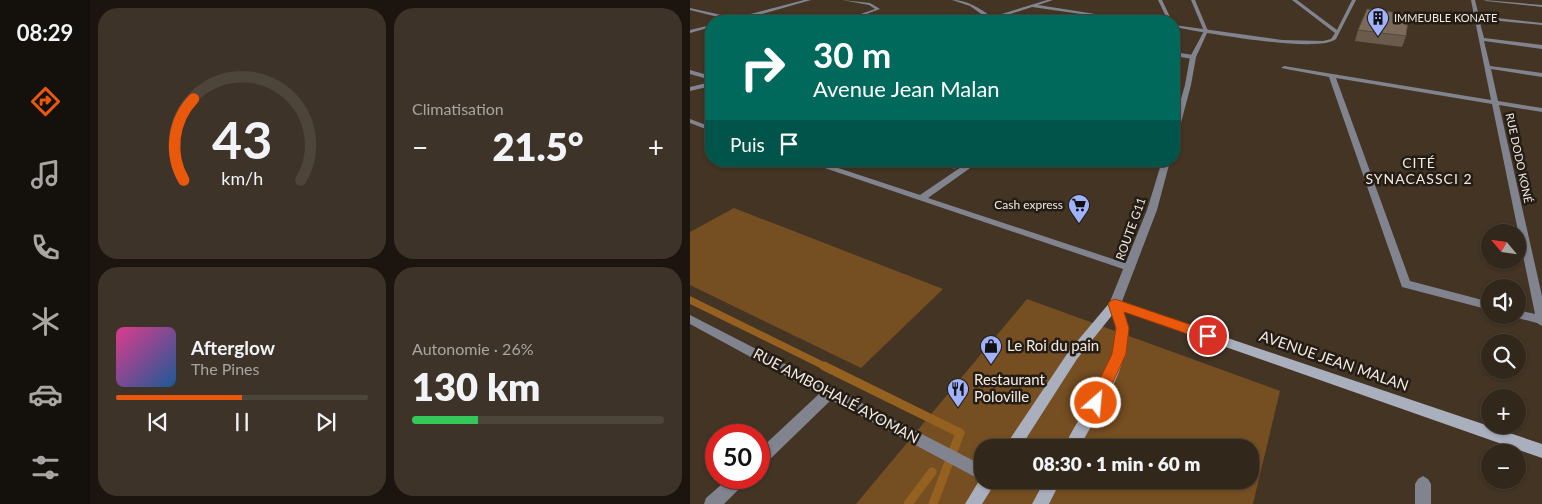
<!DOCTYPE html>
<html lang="fr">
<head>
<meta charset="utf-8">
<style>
	:root { --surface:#32271b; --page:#3d3328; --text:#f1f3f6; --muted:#a8a5a3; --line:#4d443a; --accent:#ea580c }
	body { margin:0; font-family:Lato,sans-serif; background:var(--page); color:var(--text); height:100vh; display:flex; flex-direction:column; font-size:19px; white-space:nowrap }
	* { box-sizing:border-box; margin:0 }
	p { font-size:16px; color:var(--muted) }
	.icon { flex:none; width:28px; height:28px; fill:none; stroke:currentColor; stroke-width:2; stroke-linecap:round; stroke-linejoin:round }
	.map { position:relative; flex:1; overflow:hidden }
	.details { display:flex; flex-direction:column; gap:8px; padding:8px; background:#1c150f; width:600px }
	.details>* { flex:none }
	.banner { position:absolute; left:15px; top:15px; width:475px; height:152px; border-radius:20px; box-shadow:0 1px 4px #0004,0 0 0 1px var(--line); background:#00695c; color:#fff; overflow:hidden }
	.needle { width:32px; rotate:299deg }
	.tools { position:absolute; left:791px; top:224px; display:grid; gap:10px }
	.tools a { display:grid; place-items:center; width:45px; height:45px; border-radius:50%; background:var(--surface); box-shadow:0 1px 4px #0004,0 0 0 1px var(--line); font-size:25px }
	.speed { position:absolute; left:15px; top:424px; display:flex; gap:10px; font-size:25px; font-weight:700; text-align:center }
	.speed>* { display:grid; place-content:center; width:65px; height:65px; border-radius:50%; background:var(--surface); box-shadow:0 1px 4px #0004,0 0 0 1px var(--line); line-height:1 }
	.speed .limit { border:8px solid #d22; background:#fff; color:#111 }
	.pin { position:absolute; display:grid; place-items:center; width:42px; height:42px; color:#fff; margin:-21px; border:2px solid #fff; border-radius:50%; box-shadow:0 1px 5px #0007 }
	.me { position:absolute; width:55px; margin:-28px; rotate:27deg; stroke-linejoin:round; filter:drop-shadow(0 0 4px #0008) }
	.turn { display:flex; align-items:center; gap:18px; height:105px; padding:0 25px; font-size:22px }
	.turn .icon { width:65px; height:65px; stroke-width:2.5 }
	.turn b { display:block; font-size:35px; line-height:42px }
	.then { display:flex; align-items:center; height:48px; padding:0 25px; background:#0003; gap:10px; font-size:19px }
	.big { font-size:38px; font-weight:800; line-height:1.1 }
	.details .widget { flex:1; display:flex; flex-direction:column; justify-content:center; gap:8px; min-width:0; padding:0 18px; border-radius:20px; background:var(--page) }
	.details .dial { align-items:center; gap:0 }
	.dial svg { height:130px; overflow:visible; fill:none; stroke:var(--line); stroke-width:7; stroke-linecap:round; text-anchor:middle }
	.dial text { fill:var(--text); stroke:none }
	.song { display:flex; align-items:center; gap:15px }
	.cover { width:60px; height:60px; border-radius:8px; background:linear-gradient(135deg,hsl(330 70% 55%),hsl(210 70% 35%)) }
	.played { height:5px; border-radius:2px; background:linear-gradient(90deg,var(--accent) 50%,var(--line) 50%) }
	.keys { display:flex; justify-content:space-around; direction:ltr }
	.heat { display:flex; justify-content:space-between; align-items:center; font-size:28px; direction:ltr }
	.charge { height:8px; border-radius:4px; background:linear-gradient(90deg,#34c759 26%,var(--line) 0) }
	.details .tiles { flex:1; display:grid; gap:8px; grid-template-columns:repeat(2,1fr) }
	.trip { position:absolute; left:284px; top:439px; width:285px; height:50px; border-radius:20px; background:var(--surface); box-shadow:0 1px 4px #0004,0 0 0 1px var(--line); font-weight:800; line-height:50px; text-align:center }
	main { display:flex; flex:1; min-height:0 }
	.tabs { display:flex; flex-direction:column; width:90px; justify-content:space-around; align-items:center; background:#14100b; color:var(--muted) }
	.tabs .icon { width:35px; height:35px }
	.tabs .current { color:var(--accent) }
	.tabs b { font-size:22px; color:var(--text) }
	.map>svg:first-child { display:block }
	.green { fill:#754e22; fill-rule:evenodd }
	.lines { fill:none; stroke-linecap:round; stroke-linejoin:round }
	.stream-far1 { stroke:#956120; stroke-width:7 }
	.stream { stroke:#956120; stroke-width:9 }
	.minor { fill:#81848e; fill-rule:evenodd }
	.tertiary { fill:#81848e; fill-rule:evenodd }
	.secondary { fill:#aaafbe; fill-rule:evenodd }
	.wall { fill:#6a5b4d }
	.shaded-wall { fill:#564a3e }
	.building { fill:#7b6a59; stroke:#564a3e }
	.route { fill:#ea580c; stroke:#983908 }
	.labels { text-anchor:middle; stroke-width:5; stroke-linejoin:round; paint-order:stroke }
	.far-poi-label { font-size:11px; fill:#f4eae1; stroke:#241d16; text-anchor:start }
	.far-street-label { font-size:11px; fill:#f4eae1; stroke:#241d16 }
	.poi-label { font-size:12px; fill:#f4eae1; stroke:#241d16; text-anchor:end }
	.street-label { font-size:12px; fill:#f4eae1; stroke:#241d16 }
	.neighbourhood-label { font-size:14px; letter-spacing:1px; fill:#f4eae1; stroke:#241d16 }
	.near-poi-label { font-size:15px; fill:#f4eae1; stroke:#241d16; text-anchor:start }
	.near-street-label { font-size:15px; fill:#f4eae1; stroke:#241d16 }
</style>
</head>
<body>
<main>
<nav class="tabs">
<b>08:29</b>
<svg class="icon current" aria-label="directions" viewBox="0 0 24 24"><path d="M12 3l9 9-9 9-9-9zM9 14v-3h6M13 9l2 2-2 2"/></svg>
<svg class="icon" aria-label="music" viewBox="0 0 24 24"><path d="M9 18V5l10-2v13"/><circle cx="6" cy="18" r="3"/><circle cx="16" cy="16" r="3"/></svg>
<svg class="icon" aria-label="phone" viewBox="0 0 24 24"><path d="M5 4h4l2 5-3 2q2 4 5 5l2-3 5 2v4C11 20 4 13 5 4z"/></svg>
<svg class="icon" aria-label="climate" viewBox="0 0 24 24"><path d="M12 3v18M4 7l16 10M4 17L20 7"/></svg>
<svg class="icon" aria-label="car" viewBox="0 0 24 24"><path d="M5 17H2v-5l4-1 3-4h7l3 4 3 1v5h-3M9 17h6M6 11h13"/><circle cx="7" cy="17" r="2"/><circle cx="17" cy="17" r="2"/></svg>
<svg class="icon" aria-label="filters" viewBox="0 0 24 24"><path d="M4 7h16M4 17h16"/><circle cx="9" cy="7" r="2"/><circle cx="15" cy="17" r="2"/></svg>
</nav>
<section class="details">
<div class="tiles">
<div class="widget dial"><svg viewBox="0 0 100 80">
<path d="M14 69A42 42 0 1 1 86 69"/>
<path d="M14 69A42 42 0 0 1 20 19" stroke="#ea580c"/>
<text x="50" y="56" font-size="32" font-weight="700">43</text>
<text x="50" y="72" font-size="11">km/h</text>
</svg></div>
<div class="widget"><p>Climatisation</p>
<div class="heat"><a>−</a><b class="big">21.5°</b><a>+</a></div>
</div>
<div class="widget">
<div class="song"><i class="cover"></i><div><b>Afterglow</b><p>The Pines</p></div></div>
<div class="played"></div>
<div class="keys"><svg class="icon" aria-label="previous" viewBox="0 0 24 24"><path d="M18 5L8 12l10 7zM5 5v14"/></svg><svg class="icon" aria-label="pause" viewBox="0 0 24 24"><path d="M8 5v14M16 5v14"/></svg><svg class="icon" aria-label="next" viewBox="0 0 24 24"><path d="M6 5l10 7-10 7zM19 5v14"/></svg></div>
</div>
<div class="widget"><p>Autonomie · 26%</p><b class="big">130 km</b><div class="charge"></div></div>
</div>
</section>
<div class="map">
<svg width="852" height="504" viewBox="0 0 852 504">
	<rect width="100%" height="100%" fill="#433424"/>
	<!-- green -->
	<path class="green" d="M 44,208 L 253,289 L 171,368 L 0,285 L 0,232 Z
		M 337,299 L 590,391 L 563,504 L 166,504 ZM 292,448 L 560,448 L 560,480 L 292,480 Z"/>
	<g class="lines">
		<!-- stream-far1 -->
		<path class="stream-far1" d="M 0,300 L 136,367"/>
		<!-- stream -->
		<path class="stream" d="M 134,366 L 270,433 L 243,504
			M 218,504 L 242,472"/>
		<!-- minor -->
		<path class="minor" d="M 114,0 L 121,0 L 47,21 L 38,21 L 40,20 L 0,10 L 0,8 L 45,18 Z
			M 152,0 L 180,3 L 190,9 L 157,21 L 151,21 L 185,9 L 179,5 Z
			M 262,0 C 278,0 289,8 302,17 L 357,0 L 363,0 L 348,5 L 450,21 L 440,21 L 342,7 L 305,19 L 307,21 L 300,20 L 290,21 L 297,18 L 280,6 Z
			M 468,0 L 472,0 L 482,21 L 478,21 Z
			M 602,0 L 607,0 L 647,30 L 662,0 L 666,0 L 646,39 C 628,54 511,32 484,27 L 484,25 L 592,40 L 633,41 L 641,39 L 645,33 Z
			M 781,0 L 785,0 L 789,16 L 852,23 L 852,25 L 789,19 L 794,38 L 852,45 L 852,49 L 794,41 L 800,66 L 852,73 L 852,77 L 801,69 L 808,101 L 852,108 L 852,112 L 809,105 L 852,296 L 852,326 L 847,323 L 824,317 L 823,315 L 828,315 L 828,310 L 845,314 L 802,104 L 646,78 L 720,281 L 800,302 L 800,310 L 712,287 L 639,77 L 591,68 L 594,66 L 801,100 Z
			M 794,0 L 852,5 L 852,7 L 796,1 Z
			M 21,25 L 21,27 L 0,33 L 0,30 Z
			M 484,52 L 503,55 L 506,57 L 503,59 L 484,56 Z
			M 0,70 L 21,76 L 21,80 L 0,74 Z
			M 21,82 L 21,86 L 0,91 L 0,87 Z
			M 0,119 L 21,127 L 21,131 L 0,123 Z
			M 114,161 L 127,161 L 230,195 L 280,161 L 290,161 L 238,198 L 444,266 L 445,268 L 440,272 L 436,270 Z
			M 0,315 L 292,465 L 293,480 L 287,478 L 141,400 L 74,465 L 69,467 L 69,450 L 129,394 L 0,324 Z
			M 733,476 L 738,479 L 741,484 L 741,504 L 725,504 L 725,484 L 728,479 Z
			M 39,478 L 58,478 L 55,483 L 34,504 L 14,504 L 16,498 Z"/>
		<!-- tertiary -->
		<path class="tertiary" d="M 501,0 L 505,0 L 518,31 L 506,57 L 501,85 L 488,134 L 484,136 L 484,123 L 495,85 L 500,57 L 514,31 Z
			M 472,161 L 480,161 L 467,210 L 431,304 L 429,307 L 421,307 L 419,304 L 457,210 Z"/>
		<!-- secondary -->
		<path class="secondary" d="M 425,300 L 852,444 L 852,458 L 433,311 C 450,354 409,411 389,448 L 374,448 C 390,410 438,358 423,314 L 387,359 L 330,448 L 314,448 L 379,351 L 421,301 Z
			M 292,476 L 292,480 L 307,480 L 292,504 L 275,504 Z
			M 355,480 L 371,480 L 359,504 L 342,504 Z"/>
	</g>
	<!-- wall -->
	<path class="wall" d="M 668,30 L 716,36 L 712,47 L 665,41 Z
		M 247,161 L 276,161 L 265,169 L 247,164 Z"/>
	<!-- shaded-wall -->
	<path class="shaded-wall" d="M 263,161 L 276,161 L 265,169 Z"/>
	<!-- building -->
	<path class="building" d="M 677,9 L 719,14 L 716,36 L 668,30 Z"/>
	<!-- route -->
	<path class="route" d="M 425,299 L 522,332 L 524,336 L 522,340 L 518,341 L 434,312 L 439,328 L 436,354 L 411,408 L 406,410 L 400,408 L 398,403 L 422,354 L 426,328 L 418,304 L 420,301 Z"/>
	<!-- icons -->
	<defs>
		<g id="building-pin" transform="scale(1.125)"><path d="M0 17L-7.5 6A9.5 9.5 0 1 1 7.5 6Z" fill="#a1b2fd" stroke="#241d16"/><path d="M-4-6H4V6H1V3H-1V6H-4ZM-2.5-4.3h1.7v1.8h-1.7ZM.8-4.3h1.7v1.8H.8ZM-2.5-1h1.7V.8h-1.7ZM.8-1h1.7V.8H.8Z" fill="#111"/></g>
		<g id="supermarket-pin" transform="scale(1.125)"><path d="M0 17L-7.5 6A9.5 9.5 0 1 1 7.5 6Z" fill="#a1b2fd" stroke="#241d16"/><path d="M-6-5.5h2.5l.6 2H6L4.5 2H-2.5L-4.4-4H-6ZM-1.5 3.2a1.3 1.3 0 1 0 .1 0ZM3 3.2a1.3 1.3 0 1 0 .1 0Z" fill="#111"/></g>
		<g id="shop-pin" transform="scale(1.125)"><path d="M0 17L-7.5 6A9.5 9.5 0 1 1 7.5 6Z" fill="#a1b2fd" stroke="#241d16"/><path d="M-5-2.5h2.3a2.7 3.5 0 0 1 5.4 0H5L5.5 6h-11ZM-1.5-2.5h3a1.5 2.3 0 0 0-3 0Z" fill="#111"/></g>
		<g id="restaurant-pin" transform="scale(1.125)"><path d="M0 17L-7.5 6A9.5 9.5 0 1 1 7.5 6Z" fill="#a1b2fd" stroke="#241d16"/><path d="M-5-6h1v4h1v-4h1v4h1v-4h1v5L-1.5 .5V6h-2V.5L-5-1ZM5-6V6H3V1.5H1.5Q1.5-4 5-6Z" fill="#111"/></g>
	</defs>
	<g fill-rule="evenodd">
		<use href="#building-pin" x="688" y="18"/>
		<use href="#supermarket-pin" x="389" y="205"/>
		<use href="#shop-pin" x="301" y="346"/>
		<use href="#restaurant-pin" x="268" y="389"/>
	</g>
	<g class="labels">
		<!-- far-poi labels -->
		<g class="far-poi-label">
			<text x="704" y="22">IMMEUBLE KONATE</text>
		</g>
		<!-- far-street labels -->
		<g class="far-street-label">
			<text transform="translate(829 158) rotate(78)" y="4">RUE DODO KONÉ</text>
		</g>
		<!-- poi labels -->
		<g class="poi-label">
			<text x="373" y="209">Cash express</text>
		</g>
		<!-- street labels -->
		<g class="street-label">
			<text transform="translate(441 229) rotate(-70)" y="4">ROUTE G11</text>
		</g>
		<!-- neighbourhood labels -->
		<g class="neighbourhood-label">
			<text x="729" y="168">CITÉ<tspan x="729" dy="16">SYNACASSCI 2</tspan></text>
		</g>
		<!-- near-poi labels -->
		<g class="near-poi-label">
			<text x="317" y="351">Le Roi du pain</text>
			<text x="284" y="385">Restaurant<tspan x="284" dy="17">Poloville</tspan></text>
		</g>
		<!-- near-street labels -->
		<g class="near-street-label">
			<text transform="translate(644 361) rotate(19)" y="5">AVENUE JEAN MALAN</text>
			<text transform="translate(146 396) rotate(28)" y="5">RUE AMBOHALÉ AYOMAN</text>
		</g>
	</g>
</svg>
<div class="tools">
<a><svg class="needle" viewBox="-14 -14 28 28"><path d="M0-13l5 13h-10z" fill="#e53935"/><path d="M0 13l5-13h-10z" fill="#a8a5a3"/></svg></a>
<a><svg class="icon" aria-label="sound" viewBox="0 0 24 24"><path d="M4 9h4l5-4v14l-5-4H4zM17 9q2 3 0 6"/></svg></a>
<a><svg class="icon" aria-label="search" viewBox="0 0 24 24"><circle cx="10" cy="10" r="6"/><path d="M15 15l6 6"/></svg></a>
<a>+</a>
<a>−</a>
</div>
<div class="speed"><div class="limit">50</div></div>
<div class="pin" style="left:518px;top:336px;background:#d93025"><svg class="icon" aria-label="arrive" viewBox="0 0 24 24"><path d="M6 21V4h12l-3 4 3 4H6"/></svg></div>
<svg class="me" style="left:406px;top:403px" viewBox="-20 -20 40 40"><circle r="17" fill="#ea580c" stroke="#fff" stroke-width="3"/><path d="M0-11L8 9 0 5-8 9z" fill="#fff"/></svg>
<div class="trip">08:30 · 1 min · 60 m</div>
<div class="banner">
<div class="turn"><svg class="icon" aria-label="right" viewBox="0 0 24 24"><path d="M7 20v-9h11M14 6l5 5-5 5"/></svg><div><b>30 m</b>Avenue Jean Malan</div></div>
<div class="then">Puis<svg class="icon" aria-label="arrive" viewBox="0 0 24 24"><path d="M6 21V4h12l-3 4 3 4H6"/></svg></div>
</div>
</div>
</main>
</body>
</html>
